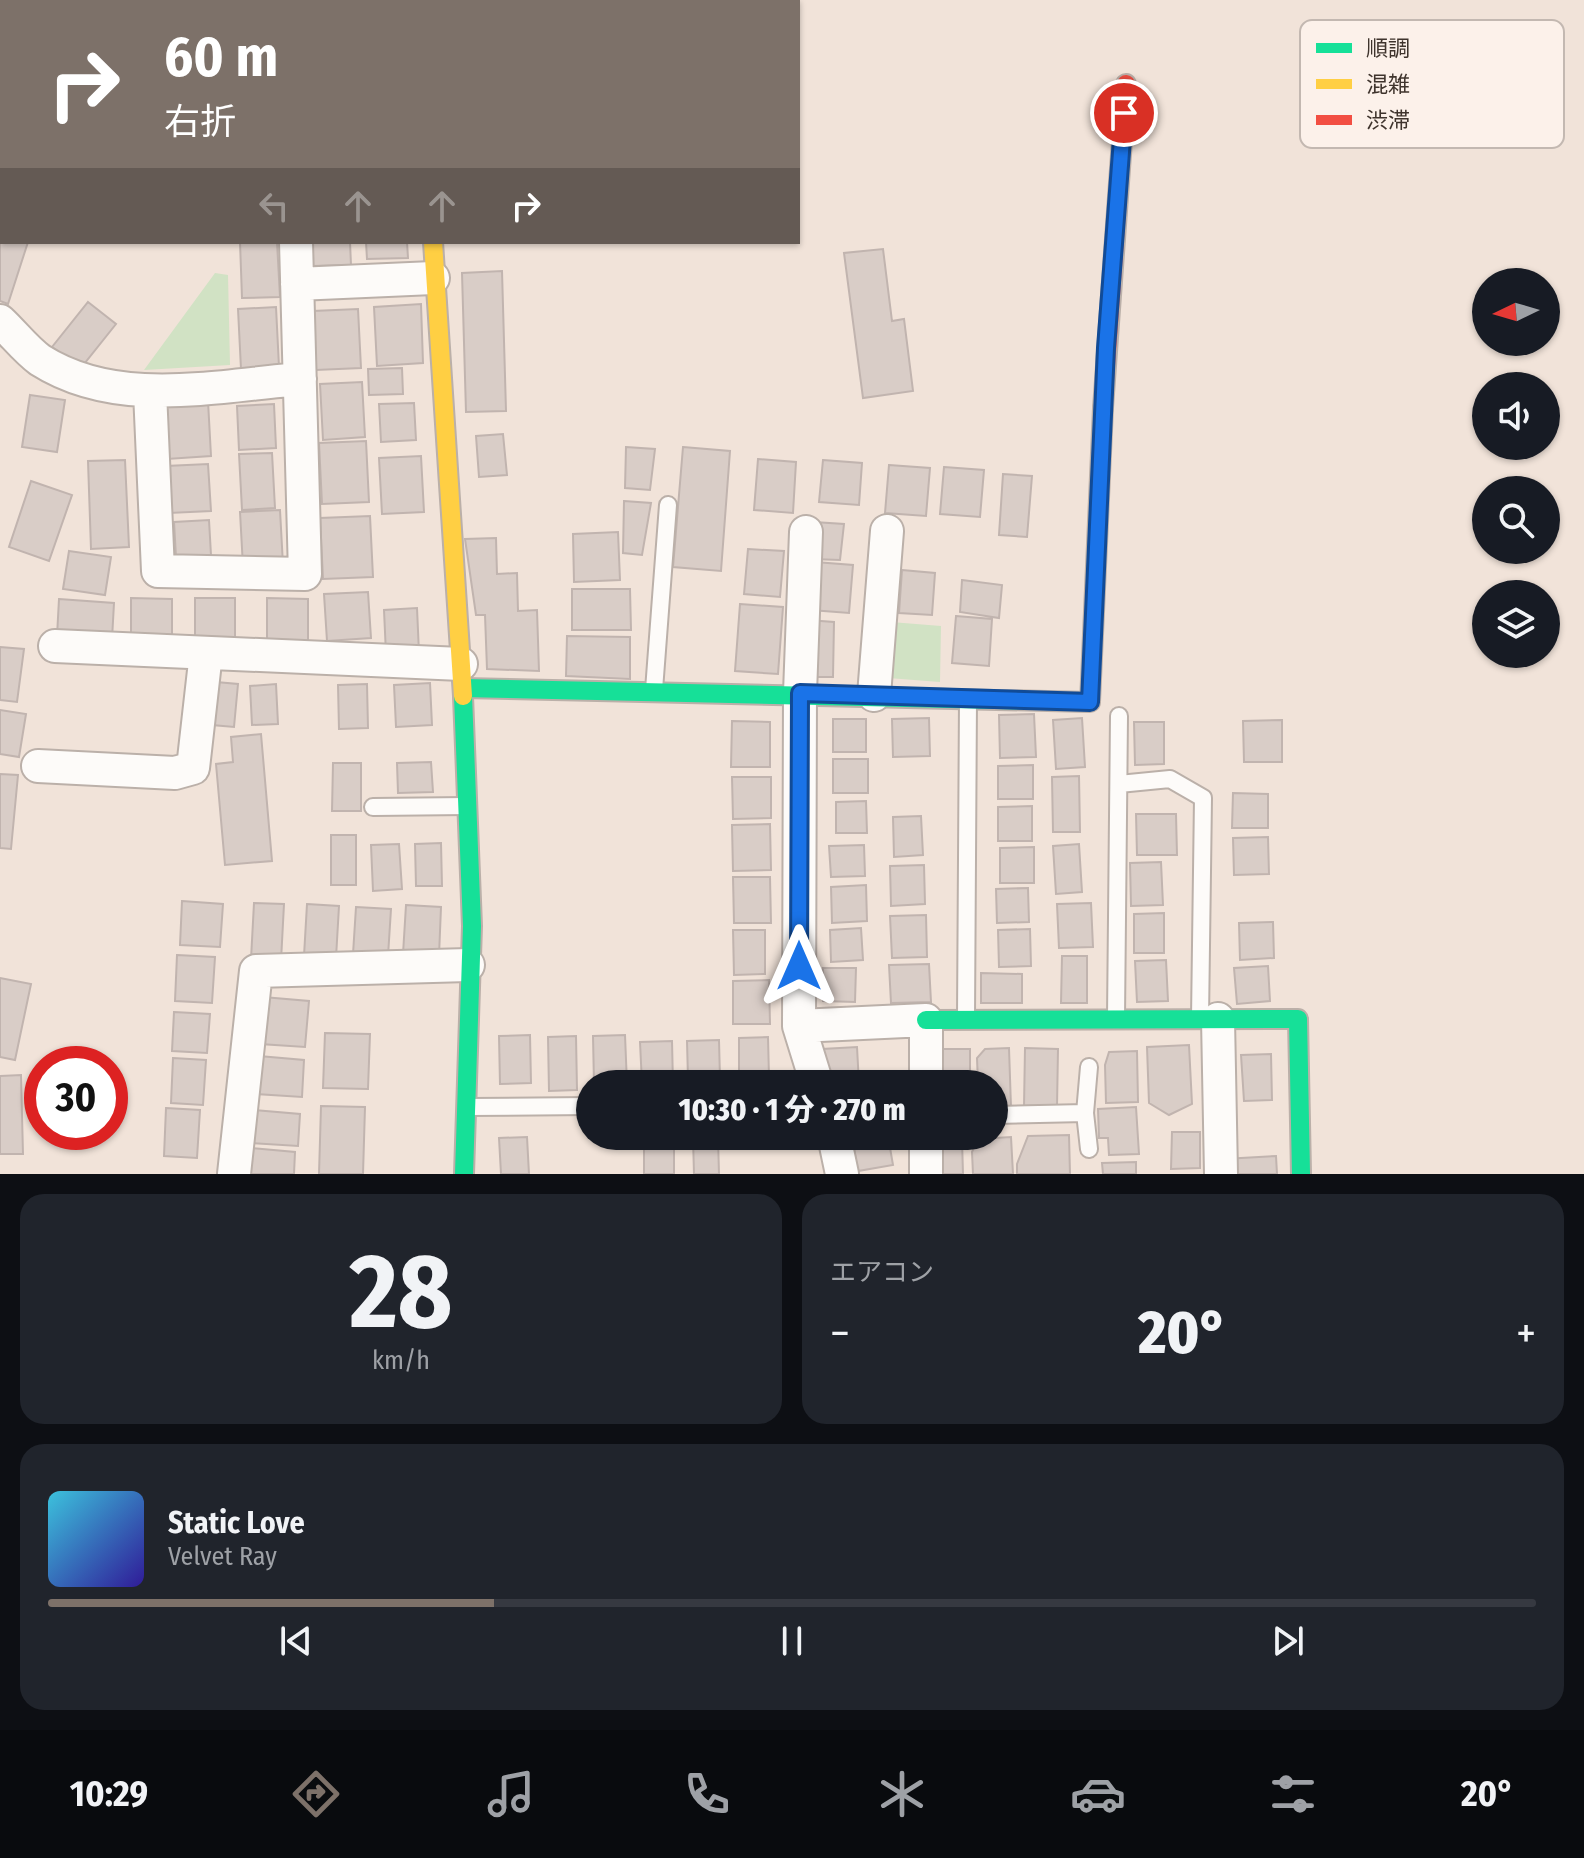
<!DOCTYPE html>
<html lang="ja">
<head>
<meta charset="utf-8">
<style>
	:root { --surface:#171b24; --page:#20242c; --text:#f1f3f6; --muted:#9ea1a6; --line:#363941; --accent:#7d7169 }
	body { margin:0; font-family:"Fira Sans Condensed","Noto Sans JP",sans-serif; background:var(--page); color:var(--text); height:100vh; display:flex; flex-direction:column; font-size:30px; white-space:nowrap }
	* { box-sizing:border-box; margin:0 }
	p { font-size:26px; color:var(--muted) }
	.icon { flex:none; width:44px; height:44px; fill:none; stroke:currentColor; stroke-width:2; stroke-linecap:round; stroke-linejoin:round }
	.map { position:relative; height:1174px; overflow:hidden }
	.drawer { display:flex; flex-direction:column; gap:20px; padding:20px; background:#0d0f14; flex:1 }
	.drawer>* { flex:none }
	.guide { position:absolute; left:0px; top:0px; width:800px; height:244px; box-shadow:0 2px 6px #0004; background:#7d7169; color:#fff; overflow:hidden }
	.needle { width:52px; rotate:265deg }
	.tools { position:absolute; left:1472px; top:268px; display:grid; gap:16px }
	.tools a { display:grid; place-items:center; width:88px; height:88px; border-radius:50%; background:var(--surface); box-shadow:0 2px 6px #0004; font-size:40px }
	.speed { position:absolute; left:24px; top:1046px; display:flex; gap:16px; font-size:40px; font-weight:700; text-align:center }
	.speed>* { display:grid; place-content:center; width:104px; height:104px; border-radius:50%; background:var(--surface); box-shadow:0 2px 6px #0004; line-height:1 }
	.speed .limit { border:12px solid #d22; background:#fff; color:#111 }
	.pin { position:absolute; display:grid; place-items:center; width:68px; height:68px; color:#fff; margin:-34px; border:4px solid #fff; border-radius:50%; box-shadow:0 2px 8px #0007 }
	.me { position:absolute; width:88px; margin:-44px; rotate:0deg; stroke-linejoin:round; filter:drop-shadow(0 0 6px #0008) }
	.turn { display:flex; align-items:center; gap:28px; height:168px; padding:0 32px; font-size:36px }
	.turn .icon { width:104px; height:104px; stroke-width:2.5 }
	.turn b { display:block; font-size:56px; line-height:68px }
	.lanes { display:flex; align-items:center; height:76px; padding:0 32px; background:#0003; justify-content:center; gap:40px; direction:ltr }
	.lanes .off { opacity:.35 }
	.big { font-size:60px; font-weight:800; line-height:1.1 }
	.drawer .tile { flex:1; display:flex; flex-direction:column; justify-content:center; gap:12px; min-width:0; padding:0 28px; border-radius:24px; background:var(--page) }
	.drawer .dial { align-items:center; gap:0 }
	.dial b { font-size:104px; line-height:1 }
	.song { display:flex; align-items:center; gap:24px }
	.cover { width:96px; height:96px; border-radius:12px; background:linear-gradient(135deg,hsl(190 70% 55%),hsl(250 70% 35%)) }
	.played { height:8px; border-radius:4px; background:linear-gradient(90deg,var(--accent) 30%,var(--line) 30%) }
	.keys { display:flex; justify-content:space-around; direction:ltr }
	.heat { display:flex; justify-content:space-between; align-items:center; font-size:44px; direction:ltr }
	.drawer .tiles { flex:1; display:grid; gap:20px; grid-template-columns:1fr 1fr }
	.tile:last-child { grid-column:span 2 }
	.trip { position:absolute; left:576px; top:1070px; width:432px; height:80px; border-radius:40px; background:var(--surface); box-shadow:0 2px 6px #0004; font-weight:800; line-height:80px; text-align:center }
	.menu { display:flex; height:128px; justify-content:space-around; align-items:center; background:#090b0e; color:var(--muted) }
	.menu .icon { width:56px; height:56px }
	.menu .current { color:var(--accent) }
	.menu b { font-size:36px; color:var(--text) }
	.map>svg:first-child { display:block }
	.green { fill:#d1e2c4 }
	.building { fill:#d9cdc7; stroke:#c1b4af; stroke-width:2 }
	.lines { fill:none; stroke-linecap:round; stroke-linejoin:round }
	.lane-casing { stroke:#bbb0a9; stroke-width:20 }
	.street-casing { stroke:#bbb0a9; stroke-width:36 }
	.fast-casing { stroke:#bbb0a9; stroke-width:22 }
	.slow-casing { stroke:#bbb0a9; stroke-width:22 }
	.jam-casing { stroke:#bbb0a9; stroke-width:22 }
	.lane { stroke:#fdfbf9; stroke-width:16 }
	.street { stroke:#fdfbf9; stroke-width:32 }
	.fast { stroke:#16e098; stroke-width:18 }
	.slow { stroke:#ffcf43; stroke-width:18 }
	.jam { stroke:#f24e42; stroke-width:18 }
	.route-casing { stroke:#114b97; stroke-width:20 }
	.route { stroke:#1a73e8; stroke-width:14 }
	.key { fill:#fcf1ea; stroke:#c3b8b1; stroke-width:2 }
	.key-label { font-size:22px; fill:#3f342d }
</style>
</head>
<body>
<div class="map">
<svg width="1584" height="1174" viewBox="0 0 1584 1174">
	<rect width="100%" height="100%" fill="#f1e3d9"/>
	<!-- green -->
	<path class="green" d="M 215,273 L 228,275 L 230,365 L 144,370 Z
		M 891,622 L 941,626 L 940,682 L 888,678 Z"/>
	<!-- building -->
	<path class="building" d="M 0,224 L 2,242 L 28,242 L 8,304 L 0,301 Z
		M 240,242 L 277,242 L 280,297 L 242,298 Z
		M 312,242 L 350,242 L 351,265 L 313,266 Z
		M 366,242 L 407,242 L 408,258 L 367,259 Z
		M 883,249 L 892,321 L 904,319 L 913,391 L 863,398 L 844,253 Z
		M 502,271 L 506,411 L 466,412 L 462,273 Z
		M 88,302 L 116,324 L 80,369 L 52,347 Z
		M 421,304 L 423,363 L 377,366 L 374,307 Z
		M 276,307 L 279,367 L 241,369 L 238,309 Z
		M 358,309 L 361,368 L 316,370 L 313,311 Z
		M 402,368 L 403,394 L 369,395 L 368,369 Z
		M 362,382 L 365,437 L 323,440 L 320,384 Z
		M 30,395 L 65,400 L 57,452 L 22,447 Z
		M 208,401 L 211,456 L 167,459 L 164,403 Z
		M 414,403 L 416,440 L 381,442 L 379,404 Z
		M 274,404 L 276,448 L 239,450 L 237,406 Z
		M 503,434 L 507,475 L 479,477 L 476,436 Z
		M 366,441 L 369,502 L 322,504 L 319,443 Z
		M 626,447 L 655,449 L 650,490 L 625,488 Z
		M 683,447 L 730,451 L 721,571 L 673,567 Z
		M 272,453 L 275,508 L 242,510 L 239,454 Z
		M 421,456 L 424,512 L 382,514 L 379,458 Z
		M 758,459 L 796,462 L 793,513 L 754,510 Z
		M 125,460 L 129,547 L 91,549 L 88,461 Z
		M 823,460 L 862,463 L 859,505 L 819,502 Z
		M 208,464 L 211,511 L 169,513 L 166,466 Z
		M 889,465 L 930,468 L 926,516 L 885,513 Z
		M 944,467 L 984,470 L 980,517 L 940,514 Z
		M 1003,474 L 1032,476 L 1027,537 L 999,535 Z
		M 31,481 L 72,495 L 49,561 L 9,547 Z
		M 624,501 L 651,503 L 642,555 L 623,553 Z
		M 280,510 L 283,565 L 243,567 L 240,512 Z
		M 370,516 L 373,577 L 323,579 L 320,518 Z
		M 209,520 L 211,555 L 176,557 L 174,522 Z
		M 814,522 L 844,524 L 840,560 L 812,559 Z
		M 618,532 L 620,580 L 574,582 L 573,534 Z
		M 496,538 L 497,574 L 517,573 L 518,611 L 537,610 L 539,671 L 487,669 L 485,615 L 476,615 L 465,539 Z
		M 748,549 L 784,551 L 780,597 L 744,594 Z
		M 69,551 L 111,557 L 105,595 L 63,589 Z
		M 815,562 L 853,565 L 849,613 L 811,610 Z
		M 902,570 L 935,573 L 932,615 L 899,613 Z
		M 962,580 L 1002,585 L 999,618 L 960,612 Z
		M 572,589 L 630,589 L 631,630 L 572,630 Z
		M 368,592 L 371,638 L 327,641 L 324,594 Z
		M 131,598 L 172,599 L 172,644 L 131,644 Z
		M 195,598 L 235,598 L 235,646 L 195,645 Z
		M 267,598 L 308,599 L 308,646 L 267,646 Z
		M 59,599 L 114,603 L 112,639 L 57,636 Z
		M 740,604 L 783,607 L 778,674 L 735,671 Z
		M 417,608 L 419,653 L 386,654 L 384,610 Z
		M 956,616 L 992,619 L 989,666 L 952,663 Z
		M 807,620 L 834,622 L 833,677 L 806,677 Z
		M 567,636 L 630,637 L 630,679 L 566,676 Z
		M 0,647 L 24,649 L 17,702 L 0,700 Z
		M 216,682 L 238,684 L 234,727 L 212,725 Z
		M 430,683 L 432,725 L 396,727 L 394,685 Z
		M 276,684 L 278,724 L 252,725 L 250,686 Z
		M 367,684 L 368,728 L 339,729 L 338,685 Z
		M 0,710 L 26,714 L 19,757 L 0,754 Z
		M 1034,714 L 1036,757 L 1000,758 L 999,715 Z
		M 929,718 L 930,756 L 893,757 L 892,719 Z
		M 1082,718 L 1085,767 L 1056,769 L 1053,720 Z
		M 833,719 L 866,719 L 866,752 L 833,752 Z
		M 1282,720 L 1282,762 L 1244,762 L 1243,721 Z
		M 732,721 L 770,722 L 770,767 L 731,767 Z
		M 1134,722 L 1164,722 L 1164,764 L 1135,765 Z
		M 261,734 L 272,861 L 225,865 L 216,764 L 233,762 L 231,737 Z
		M 833,759 L 868,759 L 868,793 L 833,793 Z
		M 431,762 L 433,792 L 398,793 L 397,763 Z
		M 333,763 L 361,763 L 361,811 L 332,811 Z
		M 1033,765 L 1033,799 L 998,799 L 998,766 Z
		M 0,774 L 18,775 L 11,849 L 0,848 Z
		M 1079,776 L 1080,832 L 1053,832 L 1052,777 Z
		M 732,777 L 771,777 L 771,818 L 733,819 Z
		M 1233,793 L 1268,794 L 1268,828 L 1232,828 Z
		M 866,801 L 867,833 L 836,833 L 836,802 Z
		M 1032,806 L 1032,841 L 998,841 L 998,807 Z
		M 1136,814 L 1176,814 L 1177,855 L 1137,855 Z
		M 921,816 L 923,855 L 894,857 L 893,817 Z
		M 770,824 L 771,870 L 733,871 L 732,825 Z
		M 331,835 L 356,835 L 356,885 L 331,885 Z
		M 1268,837 L 1269,874 L 1234,875 L 1233,838 Z
		M 441,843 L 442,886 L 416,886 L 415,844 Z
		M 399,844 L 402,889 L 373,891 L 371,845 Z
		M 1079,844 L 1082,892 L 1056,894 L 1053,846 Z
		M 864,845 L 865,876 L 831,877 L 829,846 Z
		M 1034,847 L 1034,883 L 1000,883 L 1000,848 Z
		M 1161,862 L 1163,905 L 1131,906 L 1130,863 Z
		M 924,865 L 925,904 L 891,906 L 890,866 Z
		M 733,877 L 770,877 L 771,923 L 734,923 Z
		M 866,885 L 867,921 L 832,923 L 831,887 Z
		M 1028,888 L 1029,922 L 997,923 L 996,889 Z
		M 182,901 L 223,904 L 220,947 L 180,945 Z
		M 254,903 L 284,904 L 281,961 L 251,959 Z
		M 1091,903 L 1093,947 L 1059,948 L 1057,904 Z
		M 307,904 L 339,906 L 336,958 L 304,956 Z
		M 406,905 L 441,907 L 439,956 L 403,954 Z
		M 356,907 L 391,909 L 388,956 L 353,954 Z
		M 1164,913 L 1164,953 L 1134,953 L 1134,914 Z
		M 926,915 L 927,957 L 892,958 L 890,916 Z
		M 1273,922 L 1274,958 L 1240,960 L 1239,923 Z
		M 861,928 L 863,960 L 831,962 L 830,930 Z
		M 1030,929 L 1031,966 L 999,967 L 998,930 Z
		M 733,930 L 765,930 L 765,974 L 734,975 Z
		M 177,955 L 215,957 L 212,1003 L 175,1001 Z
		M 1062,956 L 1087,956 L 1087,1003 L 1061,1003 Z
		M 1166,960 L 1168,1001 L 1137,1002 L 1135,961 Z
		M 929,964 L 931,1002 L 891,1003 L 889,965 Z
		M 1268,966 L 1270,1001 L 1237,1004 L 1234,968 Z
		M 823,968 L 856,968 L 855,1002 L 823,1001 Z
		M 981,973 L 1022,974 L 1022,1003 L 981,1003 Z
		M 0,978 L 31,984 L 15,1060 L 0,1057 Z
		M 769,980 L 770,1024 L 733,1024 L 733,981 Z
		M 263,997 L 309,1001 L 305,1047 L 260,1044 Z
		M 174,1012 L 210,1014 L 207,1053 L 172,1051 Z
		M 325,1033 L 370,1034 L 368,1089 L 323,1088 Z
		M 530,1035 L 531,1083 L 500,1084 L 499,1036 Z
		M 625,1035 L 627,1084 L 594,1084 L 593,1036 Z
		M 576,1036 L 577,1090 L 549,1091 L 548,1037 Z
		M 768,1037 L 769,1077 L 739,1078 L 739,1038 Z
		M 719,1040 L 720,1079 L 688,1079 L 687,1041 Z
		M 672,1041 L 673,1084 L 642,1084 L 640,1042 Z
		M 1189,1045 L 1192,1104 L 1169,1115 L 1149,1103 L 1147,1047 Z
		M 857,1047 L 859,1084 L 823,1084 L 822,1049 Z
		M 1009,1048 L 1011,1107 L 994,1107 L 994,1084 L 978,1084 L 977,1058 L 985,1049 Z
		M 1025,1048 L 1058,1049 L 1057,1107 L 1024,1107 Z
		M 934,1049 L 970,1049 L 970,1084 L 931,1084 Z
		M 1137,1051 L 1138,1102 L 1106,1103 L 1105,1065 L 1109,1052 Z
		M 1271,1054 L 1272,1100 L 1244,1101 L 1241,1055 Z
		M 259,1056 L 304,1060 L 302,1097 L 256,1094 Z
		M 173,1058 L 206,1060 L 203,1105 L 171,1103 Z
		M 21,1075 L 23,1154 L 0,1154 L 0,1076 Z
		M 321,1106 L 365,1107 L 363,1174 L 319,1174 Z
		M 1136,1107 L 1139,1154 L 1109,1155 L 1108,1138 L 1099,1138 L 1098,1109 Z
		M 166,1108 L 200,1110 L 197,1158 L 164,1156 Z
		M 254,1110 L 300,1114 L 298,1146 L 252,1143 Z
		M 1172,1132 L 1200,1132 L 1200,1168 L 1171,1169 Z
		M 1069,1135 L 1070,1174 L 1017,1174 L 1017,1164 L 1028,1136 Z
		M 844,1136 L 878,1136 L 879,1140 L 846,1147 Z
		M 527,1137 L 529,1174 L 501,1174 L 499,1138 Z
		M 718,1137 L 719,1174 L 694,1174 L 693,1138 Z
		M 1011,1137 L 1013,1174 L 973,1174 L 972,1152 L 978,1139 Z
		M 644,1139 L 674,1140 L 674,1174 L 644,1174 Z
		M 936,1140 L 962,1140 L 963,1174 L 931,1174 Z
		M 889,1142 L 893,1165 L 858,1171 L 854,1149 Z
		M 250,1148 L 295,1152 L 294,1174 L 248,1174 Z
		M 1276,1156 L 1277,1174 L 1225,1174 L 1224,1159 Z
		M 1136,1162 L 1136,1174 L 1103,1174 L 1102,1163 Z"/>
	<g class="lines">
		<!-- lane casing -->
		<g class="lane-casing">
			<path id="lane" d="M 654,690 L 668,505
				M 1119,784 L 1170,779 L 1203,798 L 1200,1019
				M 373,807 L 467,806
				M 966,1017 L 968,700
				M 1116,1018 L 1119,716
				M 1089,1067 L 1085,1113 L 1089,1149
				M 467,1107 L 590,1106
				M 994,1115 L 1085,1113"/>
		</g>
		<!-- street casing -->
		<g class="street-casing">
			<path id="street" d="M 218,0 L 234,2
				M 297,284 L 433,278
				M 0,321 C 13,333 26,350 40,360 C 117,409 215,386 300,379
				M 150,392 L 158,571 L 305,574 L 296,242
				M 806,532 L 800,693 L 799,1026 L 817,1084
				M 55,646 L 461,664
				M 874,695 L 887,531
				M 38,766 L 175,773 L 193,768 L 206,653
				M 1218,1019 L 1221,1174
				M 799,1026 L 926,1020 L 926,1084
				M 834,1136 L 842,1174
				M 234,1174 L 256,971 L 468,965
				M 926,1174 L 926,1136"/>
		</g>
		<!-- fast casing -->
		<g class="fast-casing">
			<path id="fast" d="M 463,688 L 1090,702 L 1103,408
				M 463,696 L 472,926 L 464,1174
				M 926,1020 L 1298,1019 L 1301,1174"/>
		</g>
		<!-- slow casing -->
		<g class="slow-casing">
			<path id="slow" d="M 433,242 L 463,696"/>
		</g>
		<!-- jam casing -->
		<g class="jam-casing">
			<path id="jam" d="M 1103,408 L 1126,84"/>
		</g>
		<!-- lane -->
		<use href="#lane" class="lane"/>
		<!-- street -->
		<use href="#street" class="street"/>
		<!-- fast -->
		<use href="#fast" class="fast"/>
		<!-- slow -->
		<use href="#slow" class="slow"/>
		<!-- jam -->
		<use href="#jam" class="jam"/>
	</g>
	<g class="lines">
		<!-- route casing -->
		<g class="route-casing">
			<path id="route" d="M 799,966 L 800,693 L 1090,702 L 1106,348 L 1124,113"/>
		</g>
		<!-- route -->
		<use href="#route" class="route"/>
	</g>
	<!-- legend -->
	<rect x="1300" y="20" width="264" height="128" rx="12" class="key"/>
	<rect x="1316" y="43" width="36" height="10" fill="#16e098"/>
	<rect x="1316" y="79" width="36" height="10" fill="#ffcf43"/>
	<rect x="1316" y="115" width="36" height="10" fill="#f24e42"/>
	<g class="key-label">
		<text x="1366" y="56">順調</text>
		<text x="1366" y="92">混雑</text>
		<text x="1366" y="128">渋滞</text>
	</g>
</svg>
<div class="tools">
<a><svg class="needle" viewBox="-14 -14 28 28"><path d="M0-13l5 13h-10z" fill="#e53935"/><path d="M0 13l5-13h-10z" fill="#9ea1a6"/></svg></a>
<a><svg class="icon" aria-label="sound" viewBox="0 0 24 24"><path d="M4 9h4l5-4v14l-5-4H4zM17 9q2 3 0 6"/></svg></a>
<a><svg class="icon" aria-label="search" viewBox="0 0 24 24"><circle cx="10" cy="10" r="6"/><path d="M15 15l6 6"/></svg></a>
<a><svg class="icon" aria-label="layers" viewBox="0 0 24 24"><path d="M12 4l9 5-9 5-9-5zM3 14l9 5 9-5"/></svg></a>
</div>
<div class="speed"><div class="limit">30</div></div>
<div class="pin" style="left:1124px;top:113px;background:#d93025"><svg class="icon" aria-label="arrive" viewBox="0 0 24 24"><path d="M6 21V4h12l-3 4 3 4H6"/></svg></div>
<svg class="me" style="left:799px;top:966px" viewBox="-20 -20 40 40"><path d="M0-17L14 15 0 8-14 15z" fill="#1a73e8" stroke="#fff" stroke-width="4"/></svg>
<div class="trip">10:30 · 1 分 · 270 m</div>
<div class="guide">
<div class="turn"><svg class="icon" aria-label="right" viewBox="0 0 24 24"><path d="M7 20v-9h11M14 6l5 5-5 5"/></svg><div><b>60 m</b>右折</div></div>
<div class="lanes"><svg class="icon off" aria-label="left" viewBox="0 0 24 24"><path d="M17 20v-9H6M10 6l-5 5 5 5"/></svg><svg class="icon off" aria-label="ahead" viewBox="0 0 24 24"><path d="M12 20V5M6 11l6-6 6 6"/></svg><svg class="icon off" aria-label="ahead" viewBox="0 0 24 24"><path d="M12 20V5M6 11l6-6 6 6"/></svg><svg class="icon" aria-label="right" viewBox="0 0 24 24"><path d="M7 20v-9h11M14 6l5 5-5 5"/></svg></div>
</div>
</div>
<section class="drawer">
<div class="tiles">
<div class="tile dial"><b>28</b><p>km/h</p></div>
<div class="tile"><p>エアコン</p>
<div class="heat"><a>−</a><b class="big">20°</b><a>+</a></div>
</div>
<div class="tile">
<div class="song"><i class="cover"></i><div><b>Static Love</b><p>Velvet Ray</p></div></div>
<div class="played"></div>
<div class="keys"><svg class="icon" aria-label="previous" viewBox="0 0 24 24"><path d="M18 5L8 12l10 7zM5 5v14"/></svg><svg class="icon" aria-label="pause" viewBox="0 0 24 24"><path d="M8 5v14M16 5v14"/></svg><svg class="icon" aria-label="next" viewBox="0 0 24 24"><path d="M6 5l10 7-10 7zM19 5v14"/></svg></div>
</div>
</div>
</section>
<nav class="menu">
<b>10:29</b>
<svg class="icon current" aria-label="directions" viewBox="0 0 24 24"><path d="M12 3l9 9-9 9-9-9zM9 14v-3h6M13 9l2 2-2 2"/></svg>
<svg class="icon" aria-label="music" viewBox="0 0 24 24"><path d="M9 18V5l10-2v13"/><circle cx="6" cy="18" r="3"/><circle cx="16" cy="16" r="3"/></svg>
<svg class="icon" aria-label="phone" viewBox="0 0 24 24"><path d="M5 4h4l2 5-3 2q2 4 5 5l2-3 5 2v4C11 20 4 13 5 4z"/></svg>
<svg class="icon" aria-label="climate" viewBox="0 0 24 24"><path d="M12 3v18M4 7l16 10M4 17L20 7"/></svg>
<svg class="icon" aria-label="car" viewBox="0 0 24 24"><path d="M5 17H2v-5l4-1 3-4h7l3 4 3 1v5h-3M9 17h6M6 11h13"/><circle cx="7" cy="17" r="2"/><circle cx="17" cy="17" r="2"/></svg>
<svg class="icon" aria-label="filters" viewBox="0 0 24 24"><path d="M4 7h16M4 17h16"/><circle cx="9" cy="7" r="2"/><circle cx="15" cy="17" r="2"/></svg>
<b>20°</b>
</nav>
</body>
</html>
